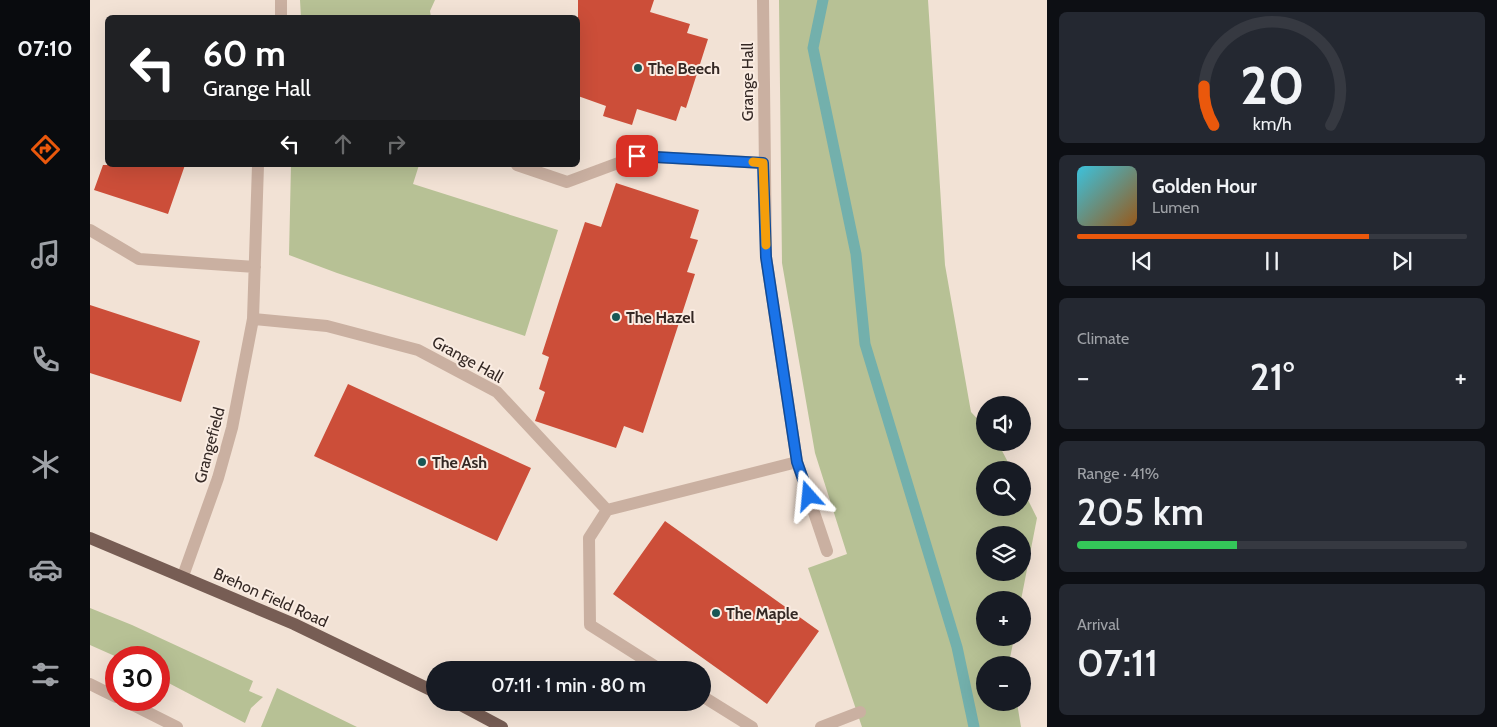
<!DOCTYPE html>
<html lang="en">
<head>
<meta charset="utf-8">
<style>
	:root { --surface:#171b24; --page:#242831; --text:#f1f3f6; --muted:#9ea1a6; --line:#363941; --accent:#ea580c }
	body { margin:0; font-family:Cabin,sans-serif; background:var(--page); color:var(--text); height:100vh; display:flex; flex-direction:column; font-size:19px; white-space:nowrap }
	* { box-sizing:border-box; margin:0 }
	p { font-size:16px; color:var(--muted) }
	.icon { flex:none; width:28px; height:28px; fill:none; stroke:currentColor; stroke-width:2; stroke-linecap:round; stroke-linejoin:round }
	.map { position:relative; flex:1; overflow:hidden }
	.side { display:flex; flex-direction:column; gap:12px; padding:12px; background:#0d0f14; width:450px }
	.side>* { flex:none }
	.guide { position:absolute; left:15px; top:15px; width:475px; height:152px; border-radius:8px; box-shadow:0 5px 20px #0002; background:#202124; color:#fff; overflow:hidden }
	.controls { position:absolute; left:886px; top:396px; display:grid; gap:10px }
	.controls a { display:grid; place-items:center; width:55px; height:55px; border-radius:50%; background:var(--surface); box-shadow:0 5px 20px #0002; font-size:25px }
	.speed { position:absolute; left:15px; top:646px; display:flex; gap:10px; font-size:25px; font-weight:700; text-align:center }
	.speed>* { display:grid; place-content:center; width:65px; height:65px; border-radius:50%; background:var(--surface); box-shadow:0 5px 20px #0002; line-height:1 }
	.speed .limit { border:8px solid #d22; background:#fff; color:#111 }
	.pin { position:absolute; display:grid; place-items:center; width:42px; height:42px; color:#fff; margin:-21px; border-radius:10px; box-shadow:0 2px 8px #0006 }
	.me { position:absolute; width:55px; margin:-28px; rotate:342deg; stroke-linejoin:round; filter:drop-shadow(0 0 4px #0008) }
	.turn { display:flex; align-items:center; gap:18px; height:105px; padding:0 15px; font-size:22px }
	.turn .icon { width:65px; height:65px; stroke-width:2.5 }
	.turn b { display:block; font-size:35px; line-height:42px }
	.lanes { display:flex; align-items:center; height:48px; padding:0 15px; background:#0003; justify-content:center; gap:25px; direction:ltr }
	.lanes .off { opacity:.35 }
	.big { font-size:38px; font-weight:600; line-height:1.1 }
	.side .tile { flex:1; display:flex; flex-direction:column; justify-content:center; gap:8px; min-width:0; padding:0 18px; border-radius:8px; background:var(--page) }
	.side .dial { align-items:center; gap:0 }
	.dial svg { height:130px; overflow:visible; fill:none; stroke:var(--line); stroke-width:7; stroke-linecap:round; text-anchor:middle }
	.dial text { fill:var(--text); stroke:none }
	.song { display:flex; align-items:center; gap:15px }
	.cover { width:60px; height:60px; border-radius:8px; background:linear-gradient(135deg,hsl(190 70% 55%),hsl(30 70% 35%)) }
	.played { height:5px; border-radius:2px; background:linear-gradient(90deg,var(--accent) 75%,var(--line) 75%) }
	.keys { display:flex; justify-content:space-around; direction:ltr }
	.heat { display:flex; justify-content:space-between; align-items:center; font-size:28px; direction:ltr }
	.charge { height:8px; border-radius:4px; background:linear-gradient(90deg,#34c759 41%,var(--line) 0) }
	.trip { position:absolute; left:336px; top:661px; width:285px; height:50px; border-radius:25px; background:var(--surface); box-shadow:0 5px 20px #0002; font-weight:600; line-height:50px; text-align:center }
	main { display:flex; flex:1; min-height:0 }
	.tab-bar { display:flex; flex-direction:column; width:90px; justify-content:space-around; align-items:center; background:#090b0e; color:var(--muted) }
	.tab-bar .icon { width:35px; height:35px }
	.tab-bar .on { color:var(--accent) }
	.tab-bar b { font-size:22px; color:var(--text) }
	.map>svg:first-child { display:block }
	.green { fill:#b7c195; fill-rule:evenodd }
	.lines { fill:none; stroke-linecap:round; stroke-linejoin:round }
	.stream { stroke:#73b0ac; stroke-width:11 }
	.building { fill:#cc4e39 }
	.minor { stroke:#cab0a1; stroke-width:12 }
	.major { stroke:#775d54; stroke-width:12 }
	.route-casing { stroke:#114b97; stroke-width:12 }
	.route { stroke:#1a73e8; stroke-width:9 }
	.slow { stroke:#f59e0b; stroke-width:9 }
	.poi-dot { fill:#195755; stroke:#faece2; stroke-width:2 }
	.labels { text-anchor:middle; stroke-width:4; stroke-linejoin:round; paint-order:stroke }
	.poi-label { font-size:16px; font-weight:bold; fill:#342824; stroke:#faece2; text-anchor:start }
	.street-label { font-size:16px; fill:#342824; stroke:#faece2 }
</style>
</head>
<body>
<main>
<nav class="tab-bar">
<b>07:10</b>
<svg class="icon on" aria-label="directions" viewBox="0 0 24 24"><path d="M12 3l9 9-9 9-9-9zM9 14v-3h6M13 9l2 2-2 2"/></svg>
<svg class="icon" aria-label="music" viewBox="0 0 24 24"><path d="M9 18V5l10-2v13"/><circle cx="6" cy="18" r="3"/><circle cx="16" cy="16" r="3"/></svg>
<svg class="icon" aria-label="phone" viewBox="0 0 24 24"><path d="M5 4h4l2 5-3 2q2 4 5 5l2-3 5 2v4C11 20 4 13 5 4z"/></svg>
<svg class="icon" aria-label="climate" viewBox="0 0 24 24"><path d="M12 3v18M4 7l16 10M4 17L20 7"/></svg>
<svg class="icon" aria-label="car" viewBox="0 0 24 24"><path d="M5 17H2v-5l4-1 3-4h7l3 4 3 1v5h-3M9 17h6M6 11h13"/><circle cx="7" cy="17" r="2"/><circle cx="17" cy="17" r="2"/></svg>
<svg class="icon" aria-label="filters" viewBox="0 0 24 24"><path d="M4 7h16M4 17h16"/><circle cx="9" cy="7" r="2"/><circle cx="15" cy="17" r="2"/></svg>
</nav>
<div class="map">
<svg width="957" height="727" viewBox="0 0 957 727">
	<rect width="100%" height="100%" fill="#f2e2d5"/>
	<!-- green -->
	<path class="green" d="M 210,0 L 345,0 L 340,11 L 341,17 L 211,18 Z
		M 689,0 L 838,0 L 855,265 L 881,412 L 895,427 L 895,442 L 908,443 L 922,470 L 895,470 L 895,508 L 932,508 L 933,490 L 947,518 L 931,600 L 895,600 L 895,638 L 924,638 L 920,658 L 921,665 L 895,665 L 895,702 L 927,703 L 931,727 L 772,727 L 718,568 L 757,554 L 725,453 L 692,263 ZM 895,535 L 932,535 L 932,572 L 895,572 Z
		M 201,165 L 329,165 L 323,184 L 468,230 L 435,336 L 247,273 L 199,255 Z
		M 0,608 L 42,625 L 163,681 L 159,691 L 173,697 L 161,708 L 155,723 L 69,678 L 69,658 L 27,657 L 0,645 Z
		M 187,688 L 267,727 L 171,727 Z"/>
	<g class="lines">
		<!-- stream -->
		<path class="stream" d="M 733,0 L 723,48 L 766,254 L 775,344 L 867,647 L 884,727"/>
	</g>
	<!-- building -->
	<path class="building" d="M 488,0 L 564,0 L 560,12 L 600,24 L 597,33 L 618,39 L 596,108 L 591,106 L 586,121 L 547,109 L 542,125 L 513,116 L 516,106 L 488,96 Z
		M 13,165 L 95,165 L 78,214 L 4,190 Z
		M 526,183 L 609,210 L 600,238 L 608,240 L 597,272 L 605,274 L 553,433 L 534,426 L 526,448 L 445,421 L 455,392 L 449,389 L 459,357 L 452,354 L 469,301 L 495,222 L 511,227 Z
		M 0,305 L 110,341 L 91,402 L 0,373 Z
		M 258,384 L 441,468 L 407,541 L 224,456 Z
		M 575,521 L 729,631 L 677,704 L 523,594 Z"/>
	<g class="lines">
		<!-- minor -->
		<path class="minor" d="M 191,0 L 191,18
			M 673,0 L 676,257 L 707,462 L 737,551
			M 427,165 L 477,182 L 547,156 L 673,163
			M 0,230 L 49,259 L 165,267
			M 163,319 L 237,326 L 328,350 L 407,392 L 517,510 L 707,462
			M 517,510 L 499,538 L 500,625 L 571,670
			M 93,576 L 128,478 L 142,428 L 163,319 L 168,165
			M 0,684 L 26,697
			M 612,696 L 662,727
			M 33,700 L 87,727
			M 731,727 L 770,712"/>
		<!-- major -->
		<path class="major" d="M 0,538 L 204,624 L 345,692
			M 365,702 L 412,727"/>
	</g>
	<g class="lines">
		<!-- route casing -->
		<g class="route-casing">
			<path id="route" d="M 547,156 L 673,163 L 676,257 L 707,462 L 719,496"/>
		</g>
		<!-- route -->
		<use href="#route" class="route"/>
		<!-- slow -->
		<path class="slow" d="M 663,162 L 673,163 L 676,245"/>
	</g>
	<!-- markers -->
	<g class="poi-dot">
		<circle cx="548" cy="68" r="5"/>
		<circle cx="526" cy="317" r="5"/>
		<circle cx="332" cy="462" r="5"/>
		<circle cx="626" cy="613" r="5"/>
	</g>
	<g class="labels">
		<!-- poi labels -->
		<g class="poi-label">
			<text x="558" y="74">The Beech</text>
			<text x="536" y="323">The Hazel</text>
			<text x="342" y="468">The Ash</text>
			<text x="636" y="619">The Maple</text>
		</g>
		<!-- street labels -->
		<g class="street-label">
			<text transform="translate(657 82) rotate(-90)" y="6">Grange Hall</text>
			<text transform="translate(378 359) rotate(29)" y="6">Grange Hall</text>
			<text transform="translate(119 445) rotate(-75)" y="6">Grangefield</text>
			<text transform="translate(181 597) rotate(24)" y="6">Brehon Field Road</text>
		</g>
	</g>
</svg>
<div class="controls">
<a><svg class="icon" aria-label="sound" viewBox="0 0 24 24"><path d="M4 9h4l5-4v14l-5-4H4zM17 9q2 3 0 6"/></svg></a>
<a><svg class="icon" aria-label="search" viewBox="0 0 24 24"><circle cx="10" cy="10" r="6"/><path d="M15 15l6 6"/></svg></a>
<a><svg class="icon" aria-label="layers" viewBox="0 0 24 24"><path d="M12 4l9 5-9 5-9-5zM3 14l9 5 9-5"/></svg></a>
<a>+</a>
<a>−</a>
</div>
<div class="speed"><div class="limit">30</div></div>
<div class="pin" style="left:547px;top:156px;background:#d93025"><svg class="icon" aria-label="arrive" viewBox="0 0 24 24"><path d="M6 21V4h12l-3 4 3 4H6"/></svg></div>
<svg class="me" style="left:719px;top:496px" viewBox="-20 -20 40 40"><path d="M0-17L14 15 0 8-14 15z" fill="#1a73e8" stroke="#fff" stroke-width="4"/></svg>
<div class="trip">07:11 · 1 min · 80 m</div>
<div class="guide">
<div class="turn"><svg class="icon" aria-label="left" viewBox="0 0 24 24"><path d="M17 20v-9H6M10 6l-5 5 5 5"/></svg><div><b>60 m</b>Grange Hall</div></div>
<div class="lanes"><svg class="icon" aria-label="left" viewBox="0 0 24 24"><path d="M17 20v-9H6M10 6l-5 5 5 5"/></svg><svg class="icon off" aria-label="ahead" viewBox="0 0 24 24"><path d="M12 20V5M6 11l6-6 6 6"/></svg><svg class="icon off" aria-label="right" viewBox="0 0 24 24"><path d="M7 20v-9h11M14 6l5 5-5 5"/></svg></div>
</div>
</div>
<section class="side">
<div class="tile dial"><svg viewBox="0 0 100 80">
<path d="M14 69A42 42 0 1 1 86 69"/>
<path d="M14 69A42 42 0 0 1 8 45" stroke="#ea580c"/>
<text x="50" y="56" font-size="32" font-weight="700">20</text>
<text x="50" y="72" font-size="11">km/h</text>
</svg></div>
<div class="tile">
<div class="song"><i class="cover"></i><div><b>Golden Hour</b><p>Lumen</p></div></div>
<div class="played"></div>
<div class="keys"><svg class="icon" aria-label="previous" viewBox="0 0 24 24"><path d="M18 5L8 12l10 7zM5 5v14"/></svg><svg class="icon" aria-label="pause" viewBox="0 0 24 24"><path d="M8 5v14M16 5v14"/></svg><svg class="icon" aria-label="next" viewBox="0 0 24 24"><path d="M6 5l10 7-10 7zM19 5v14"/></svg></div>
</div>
<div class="tile"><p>Climate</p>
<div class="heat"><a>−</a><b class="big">21°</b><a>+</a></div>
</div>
<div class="tile"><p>Range · 41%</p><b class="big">205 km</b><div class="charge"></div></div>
<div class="tile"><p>Arrival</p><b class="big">07:11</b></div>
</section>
</main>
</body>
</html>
